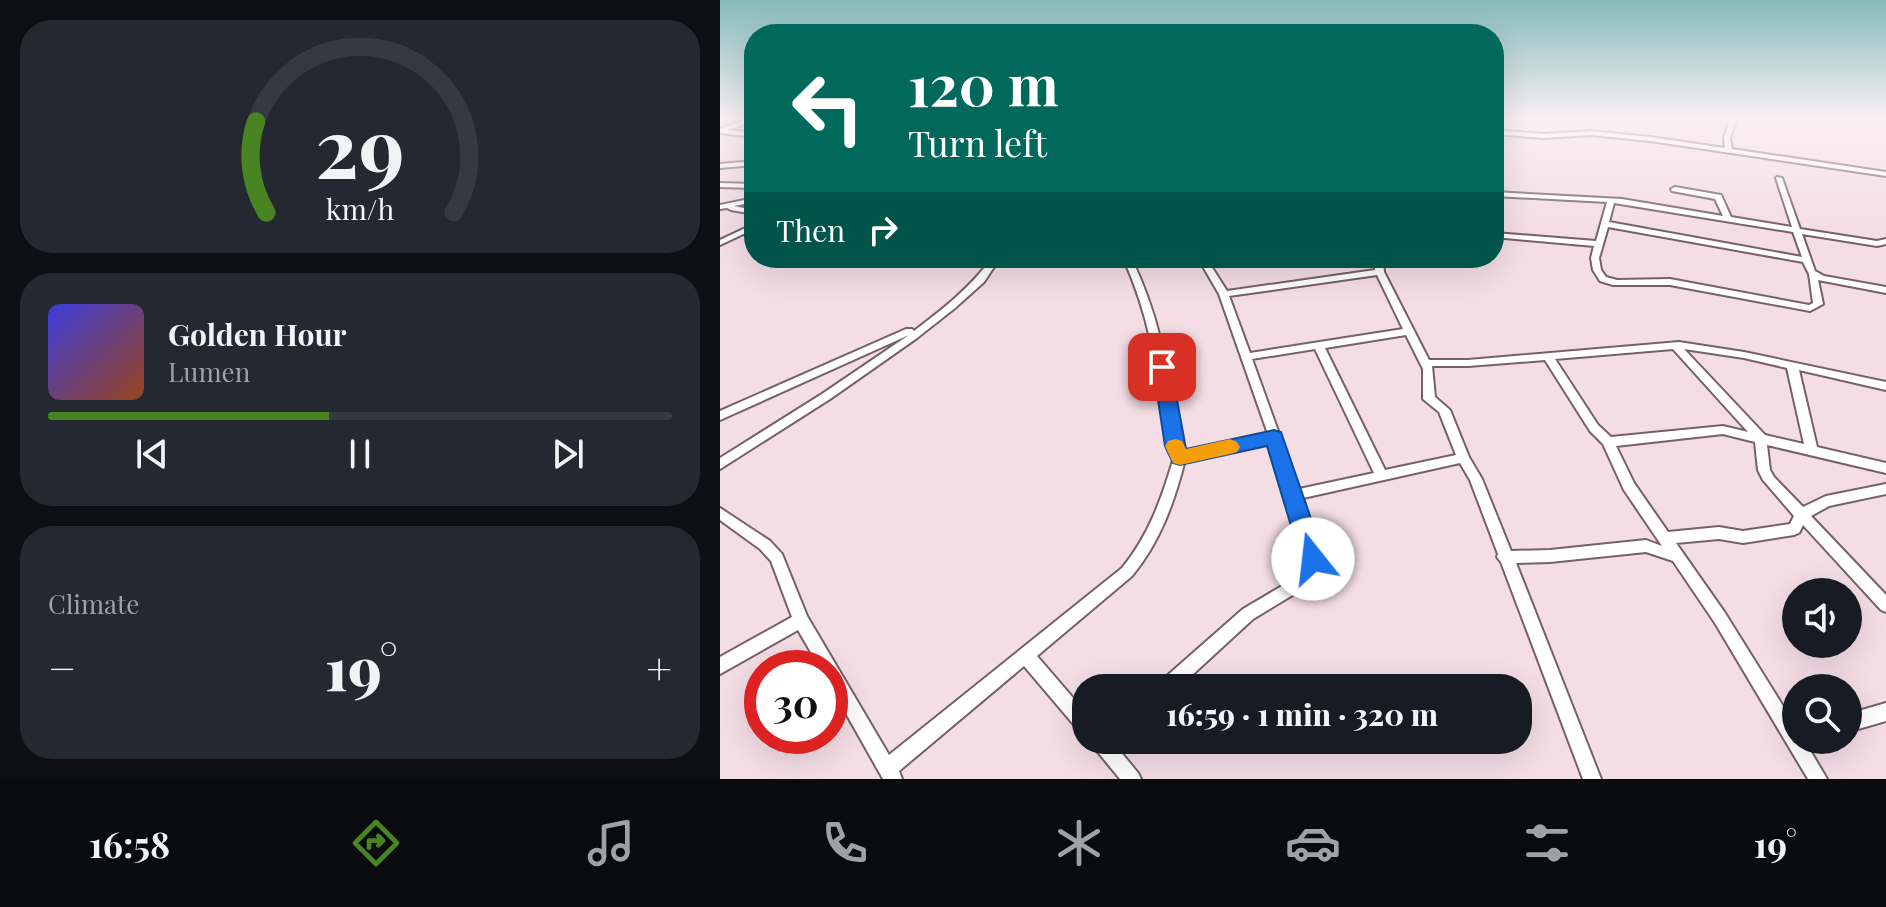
<!DOCTYPE html>
<html lang="en">
<head>
<meta charset="utf-8">
<style>
	:root { --surface:#171b24; --page:#242831; --text:#f1f3f6; --muted:#9ea1a6; --line:#363941; --accent:#488422 }
	body { margin:0; font-family:"Playfair Display",serif; background:var(--page); color:var(--text); height:100vh; display:flex; flex-direction:column; font-size:30px; white-space:nowrap }
	* { box-sizing:border-box; margin:0 }
	p { font-size:26px; color:var(--muted) }
	.icon { flex:none; width:44px; height:44px; fill:none; stroke:currentColor; stroke-width:2; stroke-linecap:round; stroke-linejoin:round }
	.map { position:relative; flex:1; overflow:hidden }
	.panel { display:flex; flex-direction:column; gap:20px; padding:20px; background:#0d0f14; width:720px }
	.panel>* { flex:none }
	.banner { position:absolute; left:24px; top:24px; width:760px; height:244px; border-radius:32px; box-shadow:0 8px 32px #0002; background:#00695c; color:#fff; overflow:hidden }
	.fabs { position:absolute; left:1062px; top:578px; display:grid; gap:16px }
	.fabs a { display:grid; place-items:center; width:80px; height:80px; border-radius:50%; background:var(--surface); box-shadow:0 8px 32px #0002; font-size:40px }
	.speed { position:absolute; left:24px; top:650px; display:flex; gap:16px; font-size:40px; font-weight:700; text-align:center }
	.speed>* { display:grid; place-content:center; width:104px; height:104px; border-radius:50%; background:var(--surface); box-shadow:0 8px 32px #0002; line-height:1 }
	.speed .limit { border:12px solid #d22; background:#fff; color:#111 }
	.pin { position:absolute; display:grid; place-items:center; width:68px; height:68px; color:#fff; margin:-34px; border-radius:16px; box-shadow:0 4px 12px #0006 }
	.me { position:absolute; width:88px; margin:-44px; rotate:344deg; stroke-linejoin:round; filter:drop-shadow(0 0 6px #0008) }
	.turn { display:flex; align-items:center; gap:28px; height:168px; padding:0 32px; font-size:36px }
	.turn .icon { width:104px; height:104px; stroke-width:2.5 }
	.turn b { display:block; font-size:56px; line-height:68px }
	.then { display:flex; align-items:center; height:76px; padding:0 32px; background:#0003; gap:16px; font-size:30px }
	.big { font-size:60px; font-weight:800; line-height:1.1 }
	.panel .card { flex:1; display:flex; flex-direction:column; justify-content:center; gap:12px; min-width:0; padding:0 28px; border-radius:32px; background:var(--page) }
	.panel .dial { align-items:center; gap:0 }
	.dial svg { height:208px; overflow:visible; fill:none; stroke:var(--line); stroke-width:7; stroke-linecap:round; text-anchor:middle }
	.dial text { fill:var(--text); stroke:none }
	.song { display:flex; align-items:center; gap:24px }
	.cover { width:96px; height:96px; border-radius:12px; background:linear-gradient(135deg,hsl(240 70% 55%),hsl(20 70% 35%)) }
	.played { height:8px; border-radius:4px; background:linear-gradient(90deg,var(--accent) 45%,var(--line) 45%) }
	.keys { display:flex; justify-content:space-around; direction:ltr }
	.heat { display:flex; justify-content:space-between; align-items:center; font-size:44px; direction:ltr }
	.trip { position:absolute; left:352px; top:674px; width:460px; height:80px; border-radius:32px; background:var(--surface); box-shadow:0 8px 32px #0002; font-weight:800; line-height:80px; text-align:center }
	.menu { display:flex; height:128px; justify-content:space-around; align-items:center; background:#090b0e; color:var(--muted) }
	.menu .icon { width:56px; height:56px }
	.menu .on { color:var(--accent) }
	.menu b { font-size:36px; color:var(--text) }
	main { display:flex; flex:1; min-height:0 }
	.map>svg:first-child { display:block }
	.lines { fill:none; stroke-linecap:round; stroke-linejoin:round }
	.minor-casing { stroke:#766169; stroke-width:4 }
	.minor { fill:#fff; fill-rule:evenodd }
	.route { fill:#1a73e8; stroke:#114b97; stroke-width:2 }
	.slow { fill:#f59e0b }
</style>
</head>
<body>
<main>
<section class="panel">
<div class="card dial"><svg viewBox="0 0 100 80">
<path d="M14 69A42 42 0 1 1 86 69"/>
<path d="M14 69A42 42 0 0 1 10 34" stroke="#488422"/>
<text x="50" y="56" font-size="32" font-weight="700">29</text>
<text x="50" y="72" font-size="11">km/h</text>
</svg></div>
<div class="card">
<div class="song"><i class="cover"></i><div><b>Golden Hour</b><p>Lumen</p></div></div>
<div class="played"></div>
<div class="keys"><svg class="icon" aria-label="previous" viewBox="0 0 24 24"><path d="M18 5L8 12l10 7zM5 5v14"/></svg><svg class="icon" aria-label="pause" viewBox="0 0 24 24"><path d="M8 5v14M16 5v14"/></svg><svg class="icon" aria-label="next" viewBox="0 0 24 24"><path d="M6 5l10 7-10 7zM19 5v14"/></svg></div>
</div>
<div class="card"><p>Climate</p>
<div class="heat"><a>−</a><b class="big">19°</b><a>+</a></div>
</div>
</section>
<div class="map">
<svg width="1166" height="779" viewBox="0 0 1166 779">
	<rect width="100%" height="100%" fill="#f5dde6"/>
	<g class="lines">
		<!-- minor casing -->
		<g class="minor-casing">
			<path id="minor" d="M 30,118 L 34,118 L 34,121 L 9,130 L 34,133 L 34,137 L 0,133 L 0,129 Z
				M 1014,118 L 1016,120 L 1010,138 L 1012,149 L 1166,172 L 1166,176 L 930,141 L 871,135 L 824,138 L 774,134 L 774,130 L 824,134 L 871,131 L 930,137 L 1005,148 L 1004,138 L 1010,120 Z
				M 34,161 L 34,165 L 0,168 L 0,164 Z
				M 1057,177 L 1062,178 L 1080,229 L 1157,241 L 1166,239 L 1166,244 L 1157,246 L 1082,234 L 1095,271 L 1104,276 L 1166,287 L 1166,293 L 1098,280 L 1103,304 L 1090,311 L 950,285 L 893,285 L 880,281 L 873,270 L 871,258 L 874,246 L 774,237 L 774,233 L 876,241 L 887,202 L 774,196 L 774,192 L 902,199 L 1003,216 L 995,199 L 952,191 L 951,189 L 955,187 L 1001,195 L 1011,217 L 1072,227 L 1056,178 ZM 894,203 L 1073,232 L 1082,257 L 889,222 ZM 888,227 L 1083,262 L 1089,274 L 1093,303 L 1089,305 L 950,279 L 897,280 L 886,277 L 881,270 L 879,258 Z
				M 0,183 L 34,184 L 34,188 L 0,187 Z
				M 34,198 L 34,202 L 14,206 L 34,210 L 34,214 L 11,210 L 7,208 L 0,209 L 0,205 Z
				M 34,224 L 34,229 L 0,245 L 0,240 Z
				M 272,258 L 280,258 L 264,282 L 235,308 L 197,338 L 110,399 L 0,469 L 0,458 L 102,394 L 189,335 L 0,420 L 0,411 L 186,329 L 192,329 L 194,331 C 223,309 250,288 272,258 Z
				M 403,258 L 411,258 C 441,318 450,381 461,446 L 464,452 L 548,434 L 499,294 L 478,258 L 486,258 L 507,291 L 655,270 L 655,258 L 663,258 L 664,272 L 709,360 L 748,360 L 959,342 L 1024,352 L 1166,382 L 1166,390 L 1079,370 L 1097,447 L 1166,463 L 1166,473 L 1047,445 L 1050,470 L 1054,477 L 1083,507 L 1106,496 L 1166,484 L 1166,494 L 1109,506 L 1091,516 L 1166,595 L 1166,612 L 1161,610 L 1083,525 L 1079,533 L 1074,535 L 1023,543 L 999,539 L 956,543 L 1005,613 L 1076,727 L 1076,740 L 1084,740 L 1107,779 L 1088,779 L 995,623 L 953,561 L 926,552 L 830,562 L 796,563 L 881,779 L 863,779 L 781,562 L 777,557 L 778,554 L 750,480 L 740,463 L 583,498 L 600,559 L 589,585 L 533,619 L 458,688 L 438,688 L 440,682 L 523,609 L 579,576 L 586,559 L 569,495 L 550,442 L 465,460 C 454,503 440,542 412,576 L 317,656 L 366,713 L 366,735 L 360,732 L 304,666 L 179,771 L 182,779 L 163,779 L 110,685 L 110,668 L 100,668 L 78,630 L 0,674 L 0,657 L 72,617 L 51,561 L 40,549 L 0,520 L 0,508 L 50,541 L 62,554 L 87,616 L 169,755 L 402,568 C 429,535 442,498 454,457 L 449,446 C 439,381 431,318 403,258 ZM 657,275 L 683,329 L 530,353 L 509,296 ZM 686,335 L 703,369 L 703,399 L 719,412 L 736,455 L 665,470 L 605,348 ZM 595,349 L 654,473 L 579,489 L 532,359 ZM 953,349 L 1028,432 L 1003,426 L 891,437 L 878,425 L 835,359 ZM 964,349 L 1024,358 L 1067,368 L 1084,444 L 1045,435 ZM 825,360 L 870,431 L 883,444 L 904,490 L 942,546 L 926,540 L 830,550 L 791,551 L 762,479 L 749,457 L 730,410 L 715,397 L 712,366 L 748,366 ZM 1003,434 L 1035,442 L 1038,470 L 1043,480 L 1074,516 L 1070,524 L 1023,531 L 999,527 L 948,532 L 914,483 L 896,446 Z
				M 1166,703 L 1166,721 L 1128,732 L 1128,714 Z
				M 370,740 L 391,740 L 418,773 L 421,779 L 400,779 L 373,746 Z"/>
		</g>
		<!-- minor -->
		<use href="#minor" class="minor"/>
	</g>
	<!-- sky -->
	<linearGradient id="sky" x2="0" y2="1"><stop stop-color="#85bbba"/><stop offset="0.52" stop-color="#faf0f4"/><stop offset="1" stop-color="#faf0f4" stop-opacity="0"/></linearGradient>
	<rect width="1166" height="227" fill="url(#sky)"/>
	<!-- route -->
	<path class="route" d="M 442,361 L 451,367 L 466,449 L 554,430 L 561,432 L 605,559 L 601,566 L 593,569 L 584,566 L 581,559 L 547,446 L 460,465 L 453,463 L 445,446 L 433,367 Z"/>
	<!-- slow -->
	<path class="slow" d="M 455,439 L 462,441 L 466,449 L 510,439 L 517,442 L 520,447 L 517,452 L 510,454 L 460,465 L 453,463 L 445,446 L 448,441 Z"/>
</svg>
<div class="fabs">
<a><svg class="icon" aria-label="sound" viewBox="0 0 24 24"><path d="M4 9h4l5-4v14l-5-4H4zM17 9q2 3 0 6"/></svg></a>
<a><svg class="icon" aria-label="search" viewBox="0 0 24 24"><circle cx="10" cy="10" r="6"/><path d="M15 15l6 6"/></svg></a>
</div>
<div class="speed"><div class="limit">30</div></div>
<div class="pin" style="left:442px;top:367px;background:#d93025"><svg class="icon" aria-label="arrive" viewBox="0 0 24 24"><path d="M6 21V4h12l-3 4 3 4H6"/></svg></div>
<svg class="me" style="left:593px;top:559px" viewBox="-20 -20 40 40"><circle r="19" fill="#fff"/><path d="M0-13L10 11 0 6-10 11z" fill="#1a73e8"/></svg>
<div class="trip">16:59 · 1 min · 320 m</div>
<div class="banner">
<div class="turn"><svg class="icon" aria-label="left" viewBox="0 0 24 24"><path d="M17 20v-9H6M10 6l-5 5 5 5"/></svg><div><b>120 m</b>Turn left</div></div>
<div class="then">Then<svg class="icon" aria-label="right" viewBox="0 0 24 24"><path d="M7 20v-9h11M14 6l5 5-5 5"/></svg></div>
</div>
</div>
</main>
<nav class="menu">
<b>16:58</b>
<svg class="icon on" aria-label="directions" viewBox="0 0 24 24"><path d="M12 3l9 9-9 9-9-9zM9 14v-3h6M13 9l2 2-2 2"/></svg>
<svg class="icon" aria-label="music" viewBox="0 0 24 24"><path d="M9 18V5l10-2v13"/><circle cx="6" cy="18" r="3"/><circle cx="16" cy="16" r="3"/></svg>
<svg class="icon" aria-label="phone" viewBox="0 0 24 24"><path d="M5 4h4l2 5-3 2q2 4 5 5l2-3 5 2v4C11 20 4 13 5 4z"/></svg>
<svg class="icon" aria-label="climate" viewBox="0 0 24 24"><path d="M12 3v18M4 7l16 10M4 17L20 7"/></svg>
<svg class="icon" aria-label="car" viewBox="0 0 24 24"><path d="M5 17H2v-5l4-1 3-4h7l3 4 3 1v5h-3M9 17h6M6 11h13"/><circle cx="7" cy="17" r="2"/><circle cx="17" cy="17" r="2"/></svg>
<svg class="icon" aria-label="filters" viewBox="0 0 24 24"><path d="M4 7h16M4 17h16"/><circle cx="9" cy="7" r="2"/><circle cx="15" cy="17" r="2"/></svg>
<b>19°</b>
</nav>
</body>
</html>
